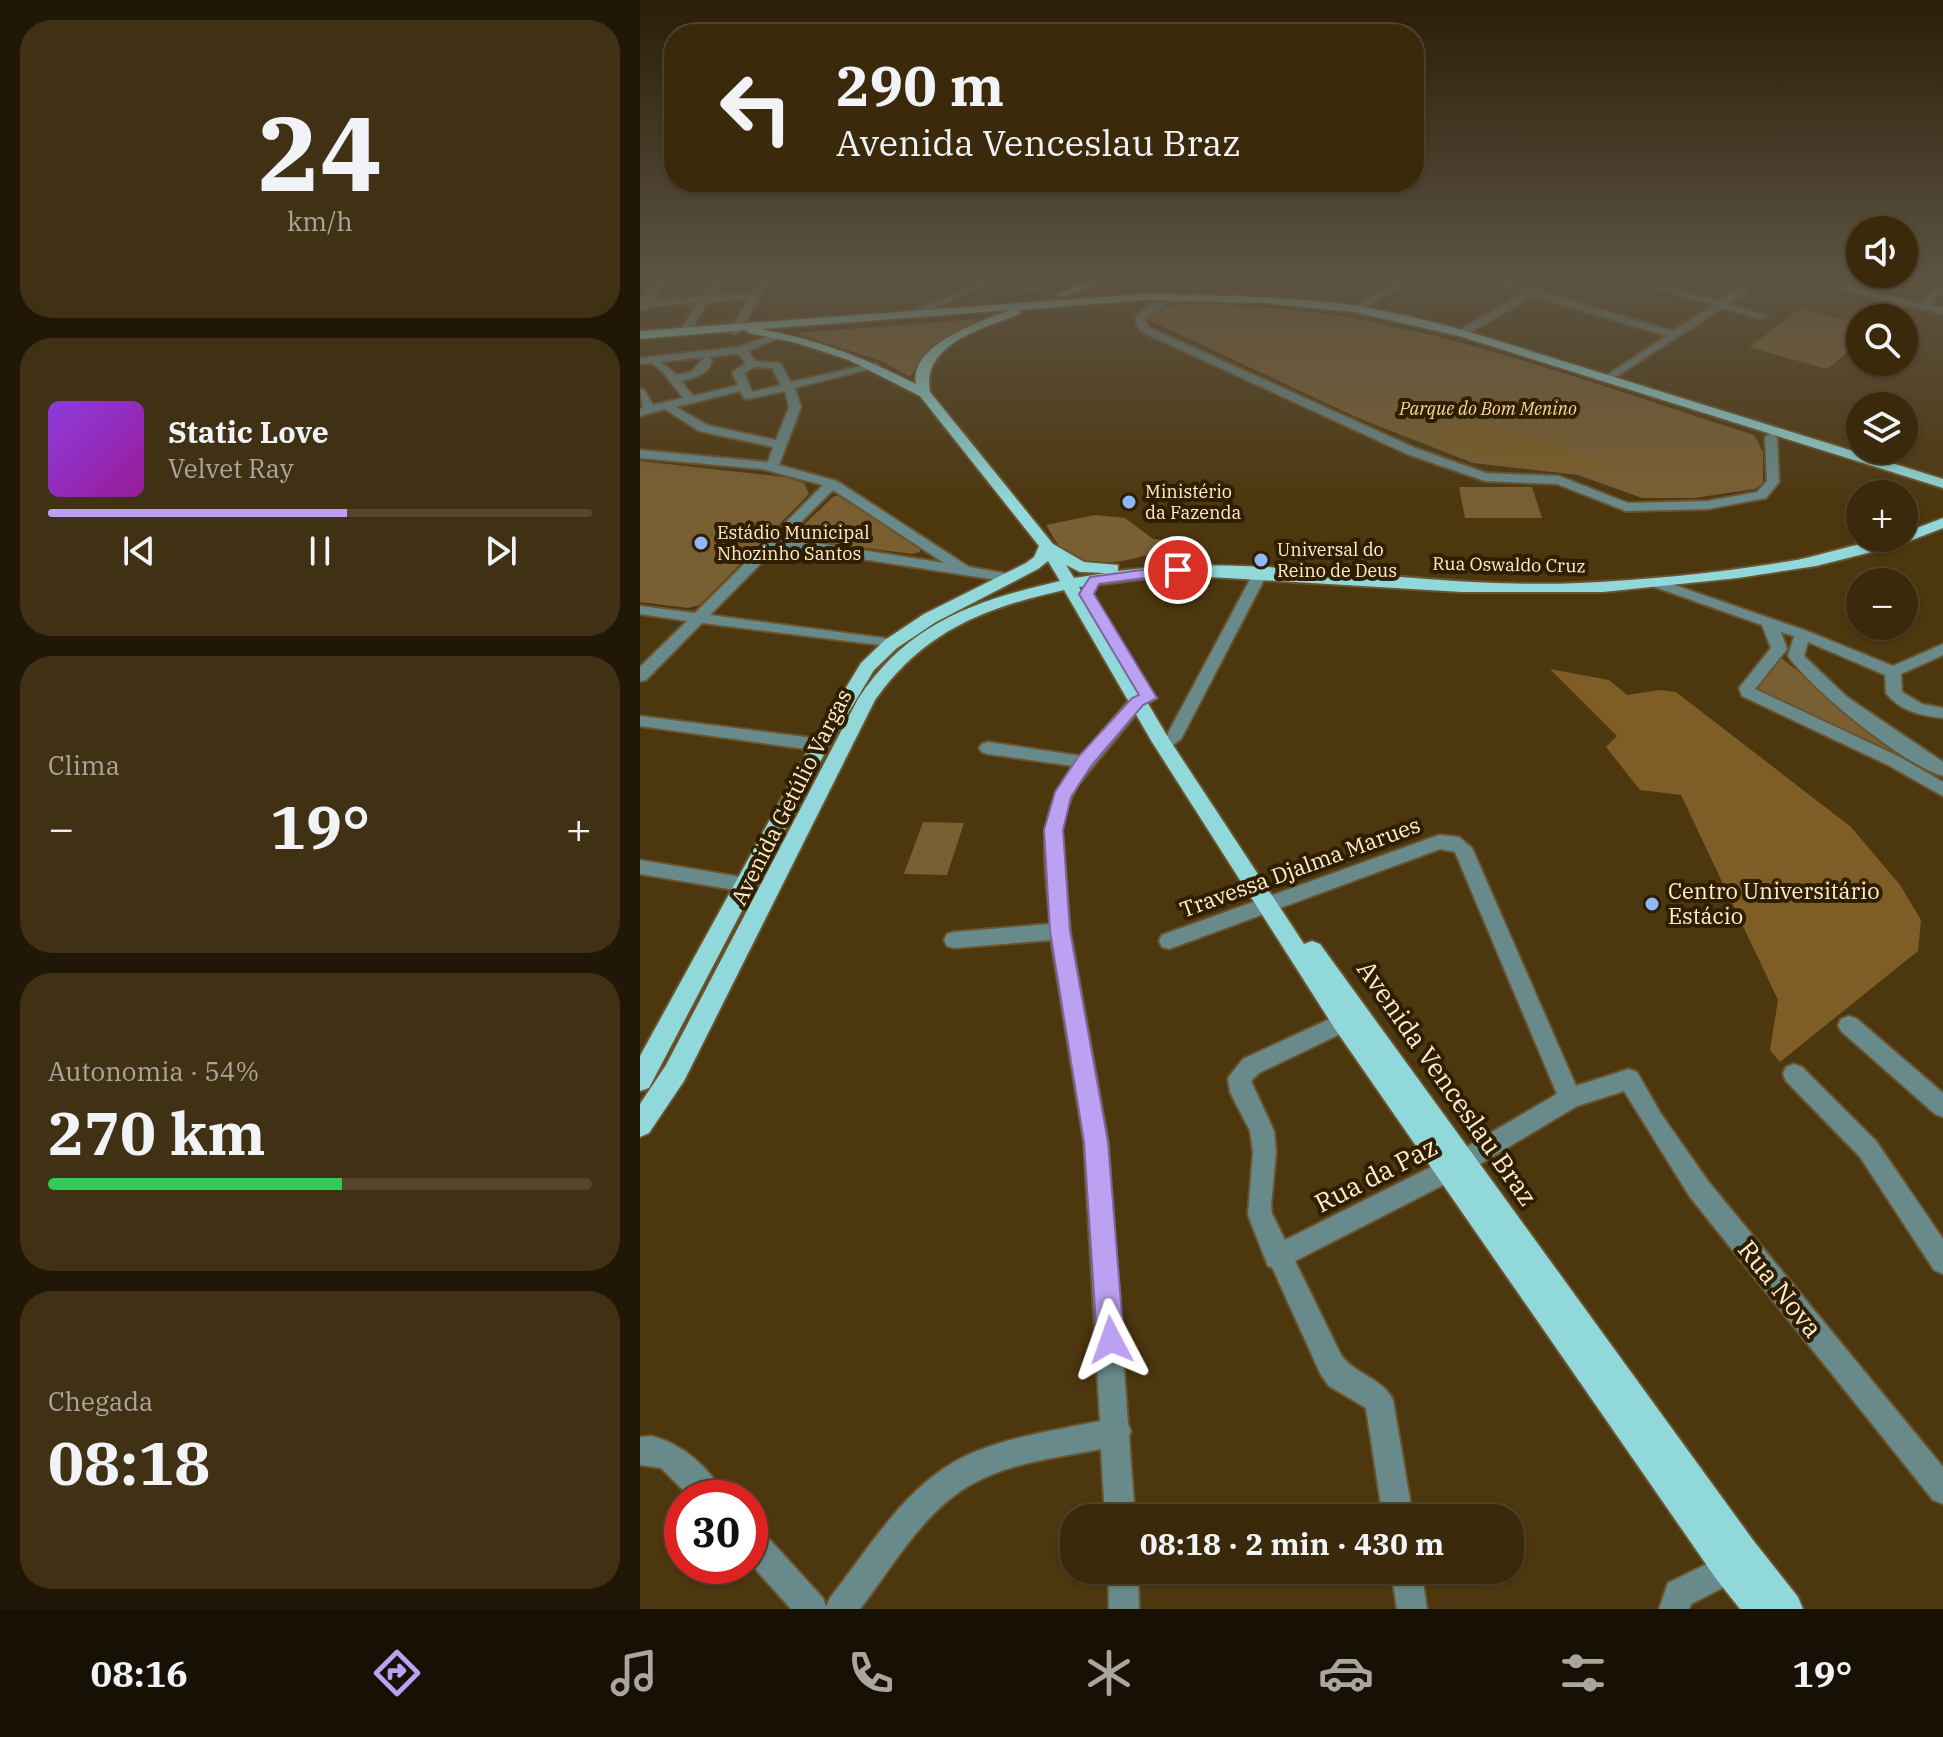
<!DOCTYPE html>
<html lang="pt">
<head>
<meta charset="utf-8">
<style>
	:root { --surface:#3a290b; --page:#413114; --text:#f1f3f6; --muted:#aba69d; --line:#54452c; --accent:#bca0f2 }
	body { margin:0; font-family:"IBM Plex Serif",serif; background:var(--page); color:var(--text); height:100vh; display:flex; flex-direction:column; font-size:30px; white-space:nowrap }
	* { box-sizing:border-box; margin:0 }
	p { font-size:26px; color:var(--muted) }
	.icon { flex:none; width:44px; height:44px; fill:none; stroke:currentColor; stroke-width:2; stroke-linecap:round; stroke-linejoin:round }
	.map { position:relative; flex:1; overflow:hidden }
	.panel { display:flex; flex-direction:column; gap:20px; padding:20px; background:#201706; width:640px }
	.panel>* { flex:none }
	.hud { position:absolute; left:24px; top:24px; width:760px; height:168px; border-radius:32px; box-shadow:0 2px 6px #0004,0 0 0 2px var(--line); background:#3a290b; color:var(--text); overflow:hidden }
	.buttons { position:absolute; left:1206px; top:216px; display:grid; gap:16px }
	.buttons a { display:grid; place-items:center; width:72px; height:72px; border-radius:50%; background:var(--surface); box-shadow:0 2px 6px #0004,0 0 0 2px var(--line); font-size:40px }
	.speed { position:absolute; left:24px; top:1480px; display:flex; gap:16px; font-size:40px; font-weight:700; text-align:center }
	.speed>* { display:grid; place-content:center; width:104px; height:104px; border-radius:50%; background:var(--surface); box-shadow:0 2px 6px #0004,0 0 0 2px var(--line); line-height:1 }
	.speed .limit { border:12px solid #d22; background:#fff; color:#111 }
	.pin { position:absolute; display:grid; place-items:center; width:68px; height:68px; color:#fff; margin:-34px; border:4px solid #fff; border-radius:50%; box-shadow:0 2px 8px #0007 }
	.me { position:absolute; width:88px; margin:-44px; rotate:356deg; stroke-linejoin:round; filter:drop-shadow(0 0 6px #0008) }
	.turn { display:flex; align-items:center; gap:28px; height:168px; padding:0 40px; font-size:36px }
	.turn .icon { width:104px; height:104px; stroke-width:2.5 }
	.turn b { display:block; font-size:56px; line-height:68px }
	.big { font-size:60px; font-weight:700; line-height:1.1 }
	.panel .tile { flex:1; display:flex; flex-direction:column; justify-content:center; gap:12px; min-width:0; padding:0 28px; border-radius:32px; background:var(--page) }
	.panel .dial { align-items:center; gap:0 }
	.dial b { font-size:104px; line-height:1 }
	.song { display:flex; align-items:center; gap:24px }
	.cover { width:96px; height:96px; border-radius:12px; background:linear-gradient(135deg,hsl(270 70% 55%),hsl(300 70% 35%)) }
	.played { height:8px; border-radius:4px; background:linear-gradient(90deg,var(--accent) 55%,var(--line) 55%) }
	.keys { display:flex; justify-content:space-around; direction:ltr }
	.heat { display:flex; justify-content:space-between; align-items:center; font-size:44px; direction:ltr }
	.charge { height:12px; border-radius:6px; background:linear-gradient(90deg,#34c759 54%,var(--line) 0) }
	.trip { position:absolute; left:420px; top:1504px; width:464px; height:80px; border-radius:32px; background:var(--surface); box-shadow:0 2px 6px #0004,0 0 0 2px var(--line); font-weight:700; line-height:80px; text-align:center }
	.tabs { display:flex; height:128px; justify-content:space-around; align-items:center; background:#171004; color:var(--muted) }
	.tabs .icon { width:56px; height:56px }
	.tabs .on { color:var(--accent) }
	.tabs b { font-size:36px; color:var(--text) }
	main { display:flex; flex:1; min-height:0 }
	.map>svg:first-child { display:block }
	.green { fill:#7a5f33 }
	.forest { fill:#7e5e26 }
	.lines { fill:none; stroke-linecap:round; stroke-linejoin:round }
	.minor-casing { stroke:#69542e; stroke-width:4 }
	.major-casing { stroke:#69542e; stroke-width:4 }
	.minor { fill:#698a8b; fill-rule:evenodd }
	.major { fill:#91d8db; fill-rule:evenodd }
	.route { fill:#bca0f2; stroke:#7a689d; stroke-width:2 }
	.poi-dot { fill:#8db9fc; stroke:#2f1e00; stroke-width:3 }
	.labels { text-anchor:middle; stroke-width:8; stroke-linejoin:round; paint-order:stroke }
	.far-park-label { font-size:18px; font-style:italic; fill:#fcd496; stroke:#2f1e00 }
	.far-poi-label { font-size:18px; fill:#ffedd1; stroke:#2f1e00; text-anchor:start }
	.far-street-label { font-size:18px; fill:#ffedd1; stroke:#2f1e00 }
	.street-label { font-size:22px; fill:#ffedd1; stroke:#2f1e00 }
	.poi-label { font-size:22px; fill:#ffedd1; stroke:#2f1e00; text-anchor:start }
	.near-street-label { font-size:26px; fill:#ffedd1; stroke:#2f1e00 }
</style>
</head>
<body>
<main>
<section class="panel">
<div class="tile dial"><b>24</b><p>km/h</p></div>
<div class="tile">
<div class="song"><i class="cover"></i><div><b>Static Love</b><p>Velvet Ray</p></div></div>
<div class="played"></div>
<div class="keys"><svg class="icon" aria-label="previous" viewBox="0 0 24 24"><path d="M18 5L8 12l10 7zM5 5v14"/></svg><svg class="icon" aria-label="pause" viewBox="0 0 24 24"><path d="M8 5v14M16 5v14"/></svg><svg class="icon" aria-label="next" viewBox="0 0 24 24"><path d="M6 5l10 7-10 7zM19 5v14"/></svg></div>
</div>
<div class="tile"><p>Clima</p>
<div class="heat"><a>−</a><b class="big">19°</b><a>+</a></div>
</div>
<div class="tile"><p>Autonomia · 54%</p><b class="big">270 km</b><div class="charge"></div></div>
<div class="tile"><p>Chegada</p><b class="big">08:18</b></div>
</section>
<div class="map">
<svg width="1303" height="1609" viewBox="0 0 1303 1609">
	<rect width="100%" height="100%" fill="#4d370f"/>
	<!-- green -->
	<path class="green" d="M 572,304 C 621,307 669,310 717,319 C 852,344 983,394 1114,435 L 1123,452 L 1123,483 L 1115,489 L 1054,498 L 1002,498 L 938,475 L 833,463 L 718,418 L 509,320 C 519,299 552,305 572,304 Z
		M 1161,308 L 1220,324 L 1220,342 L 1187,369 L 1109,347 Z
		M 353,318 L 312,335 L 288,349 L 270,377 L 241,361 L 155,333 Z
		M 0,461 L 145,477 L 164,483 L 169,494 L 60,605 L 48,608 L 0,602 Z
		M 819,487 L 892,487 L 902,518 L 825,518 Z
		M 194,496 L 203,496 L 280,548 L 280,552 L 272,554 L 155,539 L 154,534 Z
		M 455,515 L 485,518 L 513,539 L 526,540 L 533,548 C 501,556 454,575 424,551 C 417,545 411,533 406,525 Z
		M 1139,656 L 1252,746 L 1251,749 L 1241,750 L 1113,689 Z
		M 283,822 L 324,823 L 307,875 L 264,874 Z"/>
	<!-- forest -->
	<path class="forest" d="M 835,418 L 975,466 L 969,469 L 874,465 L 804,444 L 791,430 Z
		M 910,669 L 969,680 L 987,695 L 1020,690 L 1036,692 L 1211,827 L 1260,885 L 1281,920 L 1278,951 L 1140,1062 L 1130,1050 L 1138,1000 L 1041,795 L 1000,790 L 966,747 L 977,736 Z"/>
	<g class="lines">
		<!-- minor casing -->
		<g class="minor-casing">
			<path id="minor" d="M 15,280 L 25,280 L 13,300 L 61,297 L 71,280 L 81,280 L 71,296 L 113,293 L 121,280 L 131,280 L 99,332 L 94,335 L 89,332 L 109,299 L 68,302 L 49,334 L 45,335 L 40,332 L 57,303 L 9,306 L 7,310 L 0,310 L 0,301 Z
				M 348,280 L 362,280 L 274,316 L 265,314 Z
				M 365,280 L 379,280 L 403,290 L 395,292 Z
				M 760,280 L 772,280 L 718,311 L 709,309 Z
				M 847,280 L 862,280 L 891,289 L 906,280 L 918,280 L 900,291 L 1033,331 L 1073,305 L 988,280 L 1004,280 L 1079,301 L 1101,287 L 1107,287 L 1107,291 L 1089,304 L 1127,316 L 1122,319 L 1082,308 L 968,382 L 964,381 L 964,377 L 1026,336 L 893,296 L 826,335 L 818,335 L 818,331 L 884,293 Z
				M 1159,280 L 1177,280 L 1280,303 L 1303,282 L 1303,291 L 1290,305 L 1303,308 L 1303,314 Z
				M 517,301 L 526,303 L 505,320 L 508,327 L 775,448 L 846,473 L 919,476 L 988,503 L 1068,501 L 1117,492 L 1127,481 L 1125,437 L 1131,433 L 1137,437 L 1139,482 L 1126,498 L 1068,509 L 986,511 L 917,484 L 845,481 L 767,454 L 500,331 L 495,320 L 504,308 Z
				M 138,332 L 142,333 L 142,337 L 108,351 L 115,361 L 140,363 L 151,382 L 235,363 L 241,366 L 155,388 L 161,407 L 139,465 L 197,481 L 329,567 L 370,574 L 377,578 L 370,582 L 138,546 L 70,615 L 251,639 L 256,641 L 259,644 L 256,647 L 62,623 L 6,680 L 0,681 L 0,667 L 47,621 L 0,614 L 0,606 L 55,613 L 183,485 L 122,469 L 0,458 L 0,450 L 128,462 L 133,447 L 59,431 L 25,409 L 0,416 L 0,408 L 3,408 L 0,389 L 4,390 L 13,405 L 43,398 L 23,372 L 11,363 L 0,364 L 0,358 L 99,347 ZM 98,354 L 106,363 L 92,372 L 98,385 L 53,396 L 41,381 C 54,378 70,374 72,360 L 68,357 ZM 65,357 L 51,372 L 37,375 L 21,362 ZM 114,367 L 132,368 L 141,385 L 112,392 L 104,373 ZM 100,391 L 104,398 L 108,399 L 145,391 L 149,407 L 136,440 L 67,425 L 36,407 ZM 193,490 L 304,563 L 145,538 Z
				M 620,570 L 627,574 L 541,739 L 533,745 L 515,746 L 512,742 L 515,738 L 527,735 L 613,574 Z
				M 1017,579 L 1167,631 L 1253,666 L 1303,644 L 1303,655 L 1261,674 L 1262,692 L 1282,704 L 1303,708 L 1303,718 C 1281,716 1260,711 1246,693 L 1245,675 L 1168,642 L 1164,656 L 1207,697 L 1303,762 L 1303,776 C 1264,765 1172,690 1148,656 L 1154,636 L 1141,632 L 1147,649 L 1115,689 L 1260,757 L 1303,782 L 1303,796 L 1248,765 L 1102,696 L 1099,688 L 1131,648 L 1122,625 L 1012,586 L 1010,583 Z
				M 509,693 L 517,698 L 503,706 L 437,786 L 426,810 L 422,830 L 430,931 L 468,1142 L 488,1424 L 491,1431 L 489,1436 L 495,1518 L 465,1518 L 461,1449 C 421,1457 373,1462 336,1482 C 286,1507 253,1566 220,1609 L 151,1609 L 110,1563 L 110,1526 L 121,1530 L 183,1598 L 186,1607 L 190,1598 C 224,1555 256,1501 303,1469 C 346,1439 409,1432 460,1421 L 444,1142 L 411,940 L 314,948 L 307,946 L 304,940 L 307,934 L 314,932 L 410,924 C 406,862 393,820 433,766 L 348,754 L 342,752 L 339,748 L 342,744 L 348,742 L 441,756 L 491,698 Z
				M 0,716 L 180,739 L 189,745 L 180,751 L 0,726 Z
				M 799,835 L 819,837 L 832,848 L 936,1086 L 989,1069 L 997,1072 L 1021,1114 L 1068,1181 L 1303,1467 L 1303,1504 L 1293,1500 L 1050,1197 L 984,1091 L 937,1106 L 815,1179 L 655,1261 L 701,1355 C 714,1374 744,1379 753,1400 L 773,1518 L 743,1518 L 726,1408 L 689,1386 L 681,1375 L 632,1267 L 628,1266 L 608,1215 L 613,1152 L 610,1131 L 590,1092 L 588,1078 L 603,1059 L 707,1011 L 715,1008 L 723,1011 L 726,1017 L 723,1023 L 619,1073 L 611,1081 L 634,1131 L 636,1152 L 631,1205 L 632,1214 L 645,1240 L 799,1163 L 917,1094 L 815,852 L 800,849 L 529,949 L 522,947 L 519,941 L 522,935 Z
				M 0,860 L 107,878 L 114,880 L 117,885 L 114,890 L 107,892 L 0,874 Z
				M 1209,1016 L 1217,1019 L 1303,1093 L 1303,1117 L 1295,1114 L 1201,1031 L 1198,1025 L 1201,1019 Z
				M 1154,1064 L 1162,1067 L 1236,1141 L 1303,1239 L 1303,1274 L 1294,1270 L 1220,1157 L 1146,1081 L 1143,1074 L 1146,1067 Z
				M 11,1436 C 42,1443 72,1469 85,1498 L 51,1498 L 21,1468 L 0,1465 L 0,1437 Z
				M 1089,1553 L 1100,1557 L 1104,1568 L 1100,1579 L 1051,1604 L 1049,1609 L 1019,1609 L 1028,1583 Z
				M 468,1570 L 498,1570 L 499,1609 L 469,1609 Z
				M 751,1570 L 781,1570 L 787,1609 L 757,1609 Z"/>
		</g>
		<!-- major casing -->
		<g class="major-casing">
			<path id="major" d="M 451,280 L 466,280 L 424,297 L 415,295 Z
				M 502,294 C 572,295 642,296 712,305 C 750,311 789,321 826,331 L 1303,479 L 1303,488 L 819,336 L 714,312 L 626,303 L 502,300 L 380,310 L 380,314 C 344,328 281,344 290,392 L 413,544 L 444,562 L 478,565 L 478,571 C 631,552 786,590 939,583 C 1012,580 1086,572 1157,560 C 1192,553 1229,538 1264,538 L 1264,533 L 1303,518 L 1303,528 L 1259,545 L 1176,566 L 1098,578 L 963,592 L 822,592 L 536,575 L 439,587 L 529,739 L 664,944 L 672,941 L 680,944 L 1113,1540 L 1158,1597 L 1163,1609 L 1100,1609 L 1077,1580 L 695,1029 L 512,742 L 424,590 C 344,608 284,631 235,700 L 44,1081 L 9,1133 L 0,1137 L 0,1104 L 26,1065 L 218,699 C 268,623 334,601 420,581 L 408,561 L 398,569 L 296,622 L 257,648 L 234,670 L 189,745 L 9,1088 L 0,1091 L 0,1056 L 171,745 L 221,663 L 245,640 L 284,614 L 386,563 L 394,557 L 399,546 L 280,396 L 209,360 L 153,342 L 108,333 L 107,330 L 0,339 L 0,331 ZM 370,310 C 342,321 269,344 276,384 C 224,358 179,340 121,329 ZM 426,565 L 440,572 L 466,573 L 434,578 Z"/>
		</g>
		<!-- minor -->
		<use href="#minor" class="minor"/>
		<!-- major -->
		<use href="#major" class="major"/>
	</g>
	<!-- sky -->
	<linearGradient id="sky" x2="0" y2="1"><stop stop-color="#2a1e08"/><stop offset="0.55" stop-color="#5c5342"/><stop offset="1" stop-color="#5c5342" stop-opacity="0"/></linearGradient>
	<rect width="1303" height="505" fill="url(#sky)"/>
	<!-- route -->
	<path class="route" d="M 538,565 L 543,567 L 543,573 L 459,584 L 454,594 L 517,698 L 503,705 L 451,766 L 431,797 L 423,830 L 430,931 L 468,1142 L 484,1340 L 480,1349 L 471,1353 L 461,1349 L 457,1340 L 444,1142 L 410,931 L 404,830 L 415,792 L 438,757 L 492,698 L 499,695 L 439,594 L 450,577 Z"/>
	<!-- markers -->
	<g class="poi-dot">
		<circle cx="489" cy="502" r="8"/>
		<circle cx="61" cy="543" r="8"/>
		<circle cx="621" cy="560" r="8"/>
		<circle cx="1012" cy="904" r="8"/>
	</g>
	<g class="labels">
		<!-- far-park labels -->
		<g class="far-park-label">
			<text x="848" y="415">Parque do Bom Menino</text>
		</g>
		<!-- far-poi labels -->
		<g class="far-poi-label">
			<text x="505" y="498">Ministério<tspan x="505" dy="21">da Fazenda</tspan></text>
			<text x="77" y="539">Estádio Municipal<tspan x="77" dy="21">Nhozinho Santos</tspan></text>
			<text x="637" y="556">Universal do<tspan x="637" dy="21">Reino de Deus</tspan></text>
		</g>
		<!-- far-street labels -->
		<g class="far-street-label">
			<text transform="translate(869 565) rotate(1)" y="6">Rua Oswaldo Cruz</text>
		</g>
		<!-- street labels -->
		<g class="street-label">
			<text transform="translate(151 797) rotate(-63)" y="8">Avenida Getúlio Vargas</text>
			<text transform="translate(660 867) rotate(-20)" y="8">Travessa Djalma Marues</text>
		</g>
		<!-- poi labels -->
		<g class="poi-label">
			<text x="1028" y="899">Centro Universitário<tspan x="1028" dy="25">Estácio</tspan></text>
		</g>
		<!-- near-street labels -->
		<g class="near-street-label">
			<text transform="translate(807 1083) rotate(55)" y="9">Avenida Venceslau Braz</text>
			<text transform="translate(736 1175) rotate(-27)" y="9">Rua da Paz</text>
			<text transform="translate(1140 1289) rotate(51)" y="9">Rua Nova</text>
		</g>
	</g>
</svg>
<div class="buttons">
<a><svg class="icon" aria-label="sound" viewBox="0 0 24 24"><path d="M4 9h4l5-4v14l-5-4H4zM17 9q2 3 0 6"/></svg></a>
<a><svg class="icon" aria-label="search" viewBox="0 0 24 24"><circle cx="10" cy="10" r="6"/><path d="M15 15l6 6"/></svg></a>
<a><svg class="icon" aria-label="layers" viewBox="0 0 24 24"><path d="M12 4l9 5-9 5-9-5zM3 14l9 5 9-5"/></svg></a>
<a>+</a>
<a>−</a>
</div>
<div class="speed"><div class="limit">30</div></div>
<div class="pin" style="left:538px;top:570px;background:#d93025"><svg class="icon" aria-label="arrive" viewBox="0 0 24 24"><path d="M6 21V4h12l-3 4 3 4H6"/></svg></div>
<svg class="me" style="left:471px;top:1340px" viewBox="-20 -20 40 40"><path d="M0-17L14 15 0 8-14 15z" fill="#bca0f2" stroke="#fff" stroke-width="4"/></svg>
<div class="trip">08:18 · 2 min · 430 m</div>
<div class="hud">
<div class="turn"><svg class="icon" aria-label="left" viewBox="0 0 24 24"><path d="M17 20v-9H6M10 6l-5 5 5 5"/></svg><div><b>290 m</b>Avenida Venceslau Braz</div></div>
</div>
</div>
</main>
<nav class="tabs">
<b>08:16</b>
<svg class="icon on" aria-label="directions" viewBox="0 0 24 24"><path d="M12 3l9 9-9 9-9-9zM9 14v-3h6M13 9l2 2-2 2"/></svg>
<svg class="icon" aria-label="music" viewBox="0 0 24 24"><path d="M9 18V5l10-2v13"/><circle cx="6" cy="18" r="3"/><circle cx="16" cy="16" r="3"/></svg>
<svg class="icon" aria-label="phone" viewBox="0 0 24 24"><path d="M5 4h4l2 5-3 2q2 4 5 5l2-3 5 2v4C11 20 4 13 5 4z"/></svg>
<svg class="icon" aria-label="climate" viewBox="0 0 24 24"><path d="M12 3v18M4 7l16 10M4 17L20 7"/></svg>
<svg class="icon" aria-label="car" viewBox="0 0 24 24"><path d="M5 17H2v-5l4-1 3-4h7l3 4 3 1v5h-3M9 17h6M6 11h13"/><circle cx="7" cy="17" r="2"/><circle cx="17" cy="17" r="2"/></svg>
<svg class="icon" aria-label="filters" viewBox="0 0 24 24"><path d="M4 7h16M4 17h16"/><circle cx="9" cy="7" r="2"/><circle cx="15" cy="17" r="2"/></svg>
<b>19°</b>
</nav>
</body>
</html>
